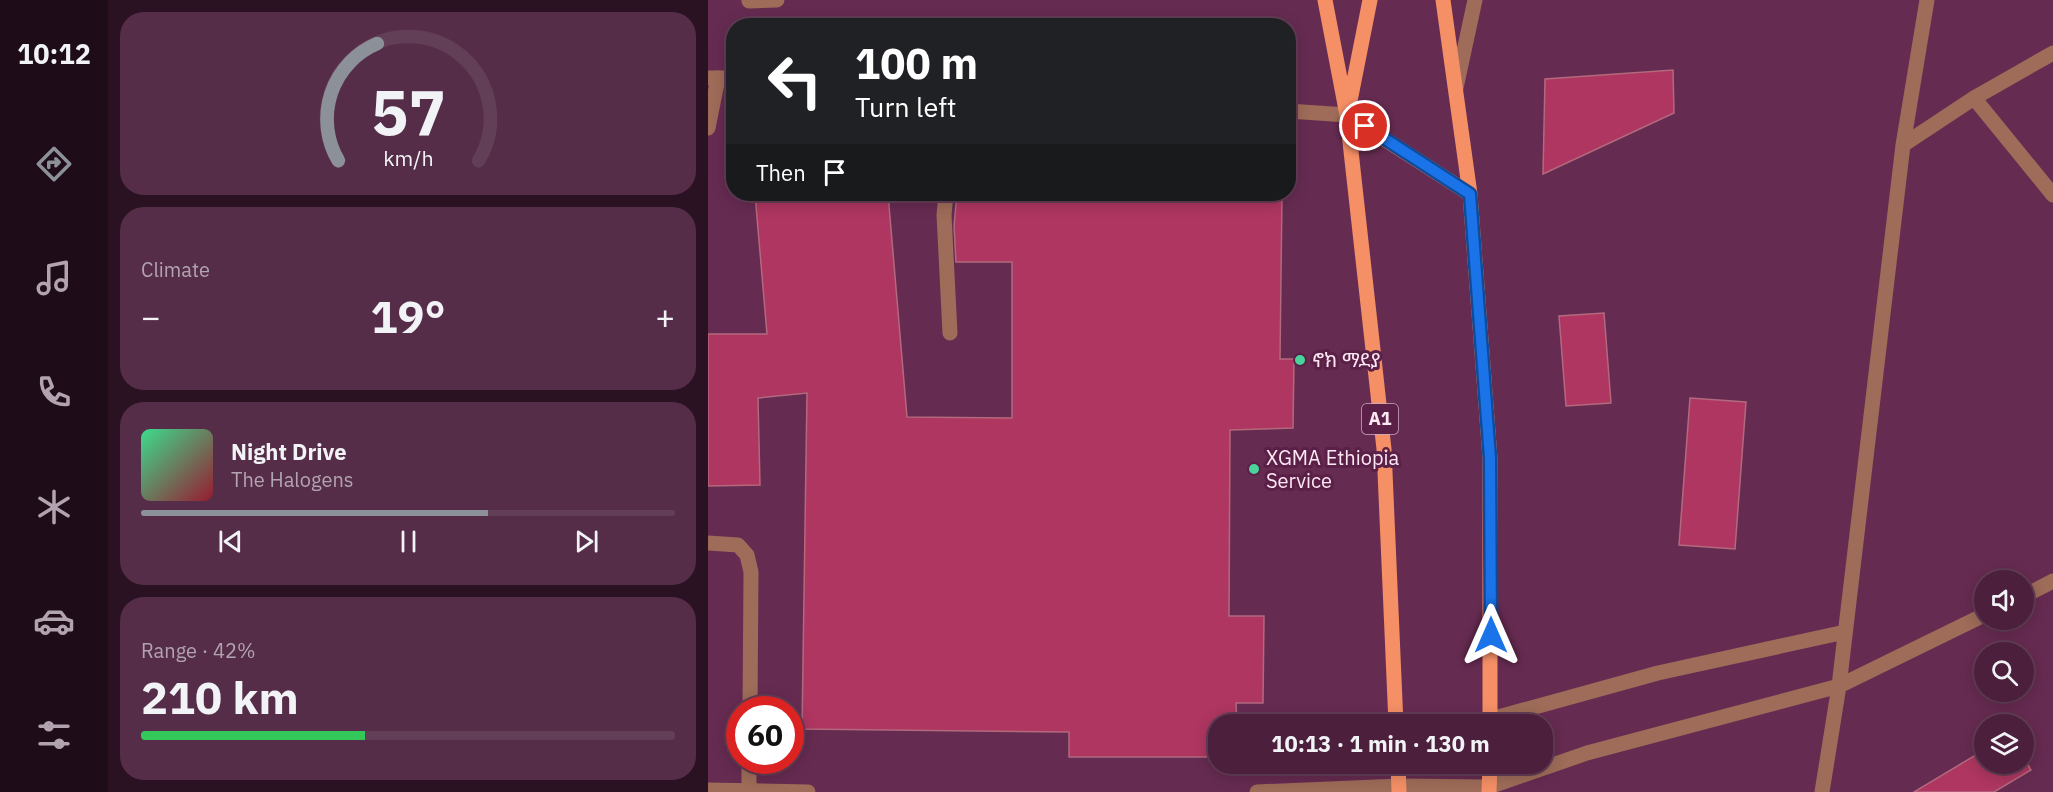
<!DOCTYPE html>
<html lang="en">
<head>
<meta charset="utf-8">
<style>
	:root { --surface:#4c203d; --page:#562d48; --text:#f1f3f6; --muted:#b2a3b0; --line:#633e57; --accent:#8c9099 }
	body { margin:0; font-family:"IBM Plex Sans","Noto Sans Ethiopic",sans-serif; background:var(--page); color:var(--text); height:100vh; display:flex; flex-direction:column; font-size:22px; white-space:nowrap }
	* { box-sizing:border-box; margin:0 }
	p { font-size:20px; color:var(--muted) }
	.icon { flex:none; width:33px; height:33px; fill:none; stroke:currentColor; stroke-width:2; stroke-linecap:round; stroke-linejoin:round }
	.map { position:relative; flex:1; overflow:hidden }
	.sheet { display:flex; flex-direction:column; gap:12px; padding:12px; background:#2a1222; width:600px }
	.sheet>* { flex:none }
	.hud { position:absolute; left:18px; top:18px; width:570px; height:183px; border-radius:24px; box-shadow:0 3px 15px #0003,0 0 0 2px var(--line); background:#202124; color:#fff; overflow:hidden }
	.buttons { position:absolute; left:1266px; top:570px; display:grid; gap:12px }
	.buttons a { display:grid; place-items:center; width:60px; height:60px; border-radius:50%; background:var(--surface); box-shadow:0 3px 15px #0003,0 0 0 2px var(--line); font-size:30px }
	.speed { position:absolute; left:18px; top:696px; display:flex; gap:12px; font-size:30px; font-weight:700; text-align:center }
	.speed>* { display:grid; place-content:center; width:78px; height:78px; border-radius:50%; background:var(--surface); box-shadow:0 3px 15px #0003,0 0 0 2px var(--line); line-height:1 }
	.speed .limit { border:9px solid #d22; background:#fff; color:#111 }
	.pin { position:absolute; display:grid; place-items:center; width:51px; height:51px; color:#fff; margin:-26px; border:3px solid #fff; border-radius:50%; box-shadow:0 2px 6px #0007 }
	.me { position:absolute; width:66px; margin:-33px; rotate:0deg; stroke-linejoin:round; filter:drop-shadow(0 0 4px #0008) }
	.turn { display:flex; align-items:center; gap:21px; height:126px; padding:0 30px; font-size:27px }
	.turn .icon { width:78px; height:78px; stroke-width:2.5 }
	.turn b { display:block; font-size:42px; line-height:51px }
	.then { display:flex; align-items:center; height:57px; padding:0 30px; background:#0003; gap:12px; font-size:22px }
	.big { font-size:45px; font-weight:700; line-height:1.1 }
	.sheet .card { flex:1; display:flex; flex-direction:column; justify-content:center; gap:9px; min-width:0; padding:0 21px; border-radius:24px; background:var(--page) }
	.sheet .dial { align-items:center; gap:0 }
	.dial svg { height:156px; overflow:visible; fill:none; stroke:var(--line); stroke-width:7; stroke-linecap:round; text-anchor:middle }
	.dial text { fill:var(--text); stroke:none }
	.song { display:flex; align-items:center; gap:18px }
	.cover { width:72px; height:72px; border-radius:9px; background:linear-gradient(135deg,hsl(150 70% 55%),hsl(350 70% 35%)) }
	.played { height:6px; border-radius:3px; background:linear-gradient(90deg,var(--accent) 65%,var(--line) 65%) }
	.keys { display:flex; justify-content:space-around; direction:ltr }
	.heat { display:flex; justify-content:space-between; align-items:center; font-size:33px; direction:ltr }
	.charge { height:9px; border-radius:4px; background:linear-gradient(90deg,#34c759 42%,var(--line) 0) }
	.trip { position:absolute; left:500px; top:714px; width:345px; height:60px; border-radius:24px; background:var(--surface); box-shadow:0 3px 15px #0003,0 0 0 2px var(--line); font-weight:700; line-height:60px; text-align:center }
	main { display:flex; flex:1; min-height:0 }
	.tab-bar { display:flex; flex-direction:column; width:108px; justify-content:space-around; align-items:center; background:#1e0d18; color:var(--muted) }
	.tab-bar .icon { width:42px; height:42px }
	.tab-bar .active { color:var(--accent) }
	.tab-bar b { font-size:27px; color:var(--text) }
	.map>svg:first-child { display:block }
	.building { fill:#ae3661; stroke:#b3697d; stroke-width:1.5 }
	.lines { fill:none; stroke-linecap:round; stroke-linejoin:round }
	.lane { stroke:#9e6c58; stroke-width:15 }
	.street { stroke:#9e6c58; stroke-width:15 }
	.primary { stroke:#f48f66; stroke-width:15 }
	.route-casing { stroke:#114b97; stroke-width:15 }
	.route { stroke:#1a73e8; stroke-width:10 }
	.poi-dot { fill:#4ad49c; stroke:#5a2047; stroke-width:2 }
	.labels { text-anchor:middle; stroke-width:6; stroke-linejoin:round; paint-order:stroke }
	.shield { fill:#5a2047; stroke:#cdacc0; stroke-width:1.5 }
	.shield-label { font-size:18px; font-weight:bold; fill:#fee8f4 }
	.poi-label { font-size:20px; fill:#fee8f4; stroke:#5a2047; text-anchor:start }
</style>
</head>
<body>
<main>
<nav class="tab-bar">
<b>10:12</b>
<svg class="icon active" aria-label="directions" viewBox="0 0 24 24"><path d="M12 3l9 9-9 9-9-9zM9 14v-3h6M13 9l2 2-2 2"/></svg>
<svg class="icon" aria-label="music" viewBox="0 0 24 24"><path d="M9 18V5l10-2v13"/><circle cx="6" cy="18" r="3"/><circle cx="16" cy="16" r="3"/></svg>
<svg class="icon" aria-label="phone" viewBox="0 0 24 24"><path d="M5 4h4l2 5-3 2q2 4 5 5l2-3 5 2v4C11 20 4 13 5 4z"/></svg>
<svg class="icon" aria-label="climate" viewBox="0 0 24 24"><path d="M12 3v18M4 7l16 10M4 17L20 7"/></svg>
<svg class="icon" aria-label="car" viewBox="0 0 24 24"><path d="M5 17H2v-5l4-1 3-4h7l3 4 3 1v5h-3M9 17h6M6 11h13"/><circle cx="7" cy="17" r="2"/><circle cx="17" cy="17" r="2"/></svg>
<svg class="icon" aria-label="filters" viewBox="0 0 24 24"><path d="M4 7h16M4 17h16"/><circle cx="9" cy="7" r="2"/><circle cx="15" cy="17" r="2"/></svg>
</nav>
<section class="sheet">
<div class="card dial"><svg viewBox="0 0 100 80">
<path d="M14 69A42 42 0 1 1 86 69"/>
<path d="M14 69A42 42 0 0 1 34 9" stroke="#8c9099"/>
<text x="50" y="56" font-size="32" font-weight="700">57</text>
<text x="50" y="72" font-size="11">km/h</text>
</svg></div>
<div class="card"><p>Climate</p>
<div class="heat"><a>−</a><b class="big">19°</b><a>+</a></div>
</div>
<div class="card">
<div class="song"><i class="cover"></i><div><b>Night Drive</b><p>The Halogens</p></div></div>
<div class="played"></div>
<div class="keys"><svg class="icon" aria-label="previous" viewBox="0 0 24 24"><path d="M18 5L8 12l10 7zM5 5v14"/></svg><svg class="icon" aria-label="pause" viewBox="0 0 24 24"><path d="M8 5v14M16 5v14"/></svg><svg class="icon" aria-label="next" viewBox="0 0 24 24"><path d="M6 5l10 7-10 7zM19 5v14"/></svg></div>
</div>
<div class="card"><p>Range · 42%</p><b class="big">210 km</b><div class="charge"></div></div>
</section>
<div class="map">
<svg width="1345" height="792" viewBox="0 0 1345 792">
	<rect width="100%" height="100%" fill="#662b51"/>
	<!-- building -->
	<path class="building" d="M 965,70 L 966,113 L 835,174 L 837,79 Z
		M 47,194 L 180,194 L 199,417 L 304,418 L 304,262 L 248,262 L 246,226 L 249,194 L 574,194 L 572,359 L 586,359 L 585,428 L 522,430 L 521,616 L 556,616 L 555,703 L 528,703 L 529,724 L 510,724 L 510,757 L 361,757 L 361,732 L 94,729 L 99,393 L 50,398 L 52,485 L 0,486 L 0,334 L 59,334 Z
		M 896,313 L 903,403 L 858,406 L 851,316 Z
		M 982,398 L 1038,402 L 1027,549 L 971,545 Z
		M 1276,750 L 1276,764 L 1316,764 L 1316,758 L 1323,770 L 1286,792 L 1206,792 Z"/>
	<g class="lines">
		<!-- lane -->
		<path class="lane" d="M 41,1 L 69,0
			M 1266,98 L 1345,195
			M 0,128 L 10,78
			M 238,194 L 236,215 L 242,333
			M 0,543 L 30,545 L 39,555 L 43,572 L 42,710
			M 41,790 L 41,760"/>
		<!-- street -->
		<path class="street" d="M 0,78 L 26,78
			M 748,88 L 767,0
			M 580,111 L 639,115
			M 1195,145 L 1266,98 L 1345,53
			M 1316,596 L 1345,581
			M 783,719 L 950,673 L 1137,632
			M 0,790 L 100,792
			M 549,792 L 691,786 L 781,787 L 879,753 L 1131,686 L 1276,615
			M 1114,792 L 1131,686 L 1195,145 L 1219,0"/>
		<!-- primary -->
		<path class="primary" d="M 617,0 L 639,115 L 676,449 L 688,724
			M 735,0 L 762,194 L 782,458 L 782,724
			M 641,106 L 662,0
			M 639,115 L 762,194
			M 690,764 L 691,792
			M 781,792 L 782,764"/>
	</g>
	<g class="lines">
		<!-- route casing -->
		<g class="route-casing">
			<path id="route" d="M 657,126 L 762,194 L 782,458 L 783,635"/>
		</g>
		<!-- route -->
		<use href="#route" class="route"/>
	</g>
	<!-- markers -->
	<g class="poi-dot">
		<circle cx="592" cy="360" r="6"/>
		<circle cx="546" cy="469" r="6"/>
	</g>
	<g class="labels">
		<!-- shield labels -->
		<rect class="shield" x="654" y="404" width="36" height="30" rx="4.5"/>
		<g class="shield-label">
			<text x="672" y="425">A1</text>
		</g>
		<!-- poi labels -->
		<g class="poi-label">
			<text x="604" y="367">ኖክ ማደያ</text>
			<text x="558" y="465">XGMA Ethiopia<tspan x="558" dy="23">Service</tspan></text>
		</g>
	</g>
</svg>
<div class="buttons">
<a><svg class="icon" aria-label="sound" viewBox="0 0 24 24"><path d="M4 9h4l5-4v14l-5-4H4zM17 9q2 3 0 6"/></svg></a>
<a><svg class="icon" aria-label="search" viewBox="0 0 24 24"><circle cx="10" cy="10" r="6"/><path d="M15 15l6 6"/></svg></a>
<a><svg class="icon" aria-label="layers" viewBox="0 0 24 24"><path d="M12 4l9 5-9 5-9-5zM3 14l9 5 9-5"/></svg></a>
</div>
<div class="speed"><div class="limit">60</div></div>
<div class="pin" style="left:657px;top:126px;background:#d93025"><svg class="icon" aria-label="arrive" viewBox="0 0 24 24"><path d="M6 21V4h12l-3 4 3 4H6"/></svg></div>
<svg class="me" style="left:783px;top:635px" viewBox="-20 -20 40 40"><path d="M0-17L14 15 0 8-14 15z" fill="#1a73e8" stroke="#fff" stroke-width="4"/></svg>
<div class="trip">10:13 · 1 min · 130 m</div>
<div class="hud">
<div class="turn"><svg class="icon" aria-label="left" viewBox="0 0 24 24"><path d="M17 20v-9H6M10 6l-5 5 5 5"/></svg><div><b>100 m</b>Turn left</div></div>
<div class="then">Then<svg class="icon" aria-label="arrive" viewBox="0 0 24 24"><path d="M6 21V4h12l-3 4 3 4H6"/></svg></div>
</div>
</div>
</main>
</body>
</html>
